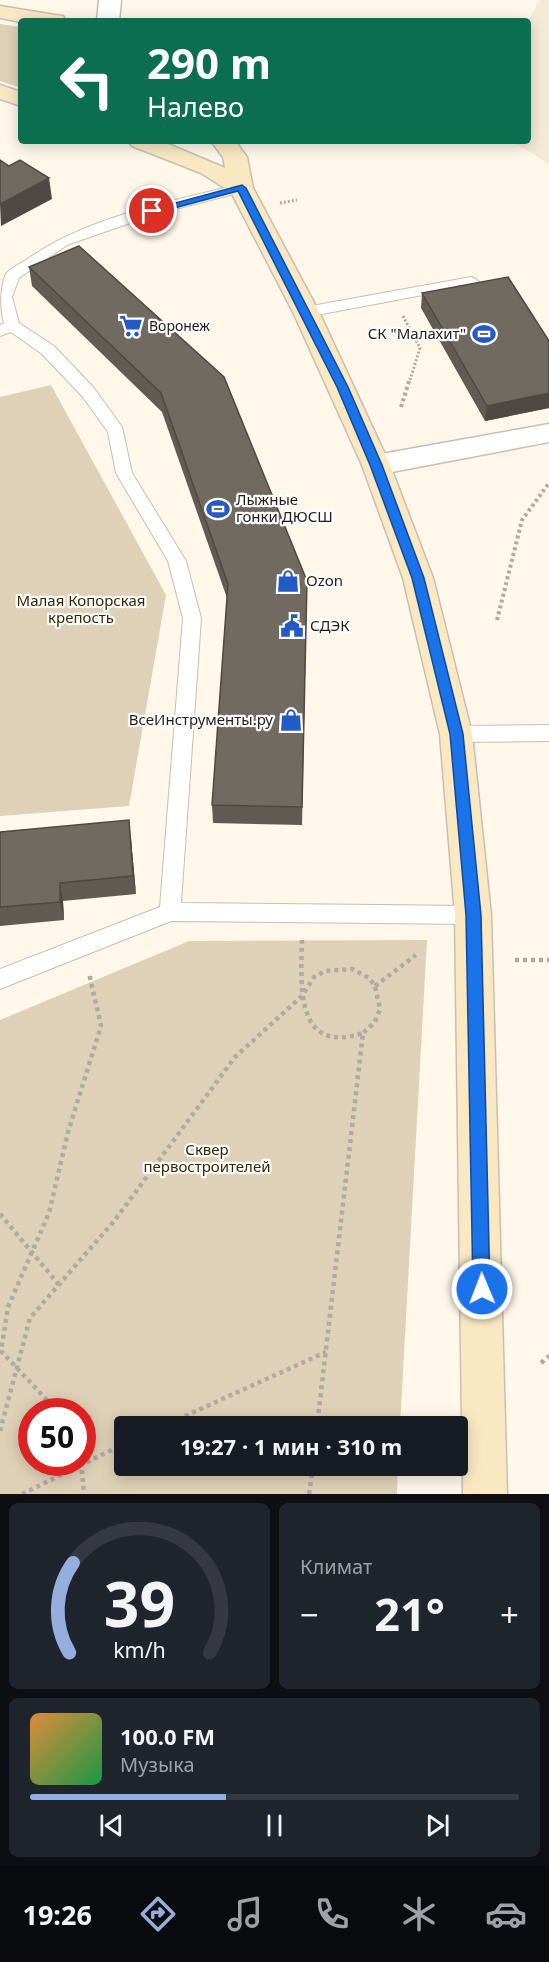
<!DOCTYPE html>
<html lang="ru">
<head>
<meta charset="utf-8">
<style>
	:root { --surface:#171b24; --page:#20242c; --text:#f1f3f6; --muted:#9ea1a6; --line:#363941; --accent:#94aee0 }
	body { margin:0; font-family:"Noto Sans",sans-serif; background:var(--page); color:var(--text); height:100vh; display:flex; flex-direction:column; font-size:22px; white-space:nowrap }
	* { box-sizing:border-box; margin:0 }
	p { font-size:20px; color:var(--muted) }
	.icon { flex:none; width:33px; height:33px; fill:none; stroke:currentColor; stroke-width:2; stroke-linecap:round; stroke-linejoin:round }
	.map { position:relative; height:1494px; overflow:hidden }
	.drawer { display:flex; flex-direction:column; gap:9px; padding:9px; background:#0d0f14; flex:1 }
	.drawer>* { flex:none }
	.top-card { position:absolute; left:18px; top:18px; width:513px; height:126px; border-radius:6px; box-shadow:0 3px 15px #0003; background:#0b6e4f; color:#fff; overflow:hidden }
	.speed { position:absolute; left:18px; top:1398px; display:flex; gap:12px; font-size:30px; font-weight:700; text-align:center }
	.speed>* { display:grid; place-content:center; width:78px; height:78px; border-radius:50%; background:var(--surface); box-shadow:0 3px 15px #0003; line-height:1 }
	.speed .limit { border:9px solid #d22; background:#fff; color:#111 }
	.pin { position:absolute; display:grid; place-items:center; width:51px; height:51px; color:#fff; margin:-26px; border:3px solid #fff; border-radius:50%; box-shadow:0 2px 6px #0007 }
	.me { position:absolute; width:66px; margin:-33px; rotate:359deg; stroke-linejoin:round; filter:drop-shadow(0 0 4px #0008) }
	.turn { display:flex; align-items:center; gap:21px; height:126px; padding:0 30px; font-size:27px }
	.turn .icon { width:78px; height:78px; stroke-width:2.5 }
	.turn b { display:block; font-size:42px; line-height:51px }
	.big { font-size:45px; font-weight:700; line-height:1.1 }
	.drawer .tile { flex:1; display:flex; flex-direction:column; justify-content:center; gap:9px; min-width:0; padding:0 21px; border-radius:9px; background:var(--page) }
	.drawer .dial { align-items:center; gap:0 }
	.dial svg { height:156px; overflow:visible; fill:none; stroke:var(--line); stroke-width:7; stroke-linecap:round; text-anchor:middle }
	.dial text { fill:var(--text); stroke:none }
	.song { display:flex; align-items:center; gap:18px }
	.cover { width:72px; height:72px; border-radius:9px; background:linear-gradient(135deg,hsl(30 70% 55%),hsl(140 70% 35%)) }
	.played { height:6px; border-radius:3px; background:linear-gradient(90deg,var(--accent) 40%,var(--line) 40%) }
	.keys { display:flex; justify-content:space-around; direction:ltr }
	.heat { display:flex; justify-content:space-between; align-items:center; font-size:33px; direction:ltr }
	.drawer .tiles { flex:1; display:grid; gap:9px; grid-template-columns:1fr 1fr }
	.tile:last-child { grid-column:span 2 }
	.trip { position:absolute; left:114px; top:1416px; width:354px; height:60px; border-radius:6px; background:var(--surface); box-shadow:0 3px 15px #0003; font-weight:700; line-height:60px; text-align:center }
	.tab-bar { display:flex; height:96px; justify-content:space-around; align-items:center; background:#090b0e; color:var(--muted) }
	.tab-bar .icon { width:42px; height:42px }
	.tab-bar .active { color:var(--accent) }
	.tab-bar b { font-size:27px; color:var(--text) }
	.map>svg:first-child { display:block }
	.built { fill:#f5ead6 }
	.green { fill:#dfd1b7; fill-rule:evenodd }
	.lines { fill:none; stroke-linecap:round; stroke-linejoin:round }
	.service-casing { stroke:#c6bfb3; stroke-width:2 }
	.minor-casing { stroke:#c6bfb3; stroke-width:3 }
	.secondary-casing { stroke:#c6bfb3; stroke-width:3 }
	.path-far2 { stroke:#b0aaa1; stroke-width:3; stroke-dasharray:2 2; stroke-linecap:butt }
	.path-far1 { stroke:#b0aaa1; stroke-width:4; stroke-dasharray:3 3; stroke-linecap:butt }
	.path { stroke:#b0aaa1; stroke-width:4.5; stroke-dasharray:4 4; stroke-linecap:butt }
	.service { fill:#fff; fill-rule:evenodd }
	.minor { fill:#fff; fill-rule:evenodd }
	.secondary { fill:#fae8c3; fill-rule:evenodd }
	.wall { fill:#605b53 }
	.shaded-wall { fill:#4e4a43 }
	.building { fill:#706a60; stroke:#4e4a43; stroke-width:1.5 }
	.route { fill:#1a73e8; stroke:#114b97; stroke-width:1.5 }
	.labels { text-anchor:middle; stroke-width:4.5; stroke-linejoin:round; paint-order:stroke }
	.far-poi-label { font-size:14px; fill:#201e1a; stroke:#fff; text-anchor:start }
	.poi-label { font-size:15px; fill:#201e1a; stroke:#fff; text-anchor:start }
	.park-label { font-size:15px; fill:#382703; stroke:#fff }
</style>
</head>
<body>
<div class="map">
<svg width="549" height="1494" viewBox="0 0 549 1494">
	<rect width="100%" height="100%" fill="#fef7ea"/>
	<!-- built -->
	<path class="built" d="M 539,0 L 549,0 L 549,164 L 512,141 L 528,141 L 528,22 Z"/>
	<!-- green -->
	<path class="green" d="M 0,24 L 21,27 L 21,88 L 0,81 Z
		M 51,385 L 166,595 L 129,806 L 0,816 L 0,397 Z
		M 427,940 L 400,1426 L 124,1426 L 124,1466 L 398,1466 L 397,1494 L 0,1494 L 0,1020 L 189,941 ZM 32,1412 L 82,1412 L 82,1462 L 32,1462 Z"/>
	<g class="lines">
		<!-- service casing -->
		<g class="service-casing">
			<path id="service" d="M 241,184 L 246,185 L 246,191 L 156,214 L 67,245 L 19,278 L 12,297 L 19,323 L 54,346 L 94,388 L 122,427 L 132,473 L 186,561 L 201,618 L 181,903 L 473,906 L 480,909 L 484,915 L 480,921 L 473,924 L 171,921 L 0,989 L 0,969 L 160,907 L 183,618 L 168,561 L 116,473 L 108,432 L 82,396 L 42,354 L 11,332 L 0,336 L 0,325 L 4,323 C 0,309 0,287 6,274 C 11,267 22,263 29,258 C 90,216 169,202 241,184 Z
				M 471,277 L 476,279 L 479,282 L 476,285 L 306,317 L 298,312 L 306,307 Z
				M 549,725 L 549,741 L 456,742 L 449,739 L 446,734 L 449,729 L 456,726 Z"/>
		</g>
		<!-- minor casing -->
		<g class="minor-casing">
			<path id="minor" d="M 99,0 L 121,0 L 119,21 L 97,21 Z
				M 549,424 L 549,442 L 376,475 L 366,472 L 362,465 L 366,458 L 376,455 Z"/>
		</g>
		<!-- secondary casing -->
		<g class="secondary-casing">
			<path id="secondary" d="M 0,6 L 55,15 L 63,16 L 66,21 L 21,22 L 0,18 Z
				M 0,85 L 21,92 L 21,106 L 0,99 Z
				M 128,141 L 161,141 L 225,168 L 223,157 L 211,141 L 235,141 L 247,157 L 253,188 L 319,312 L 390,465 L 433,578 L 472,734 L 491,915 L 507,1494 L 463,1494 L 455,915 L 440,734 L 403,578 L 362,465 L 293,312 L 231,192 L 201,173 L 132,146 Z"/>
		</g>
		<!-- path-far2 -->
		<path class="path-far2" d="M 280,203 L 297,200
			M 403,316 L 420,348 L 410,380"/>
		<!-- path-far1 -->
		<path class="path-far1" d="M 401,407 L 410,378
			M 497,620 L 522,520 L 549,483"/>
		<!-- path -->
		<path class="path" d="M 302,940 C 301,983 294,1056 363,1033 L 317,1426
			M 515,960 L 549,960
			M 375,986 L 416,955
			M 0,1214 L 60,1286
			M 541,1363 L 549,1356
			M 58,1412 L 1,1351 L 8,1307 L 49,1213 L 68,1132 L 101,1026 L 89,973
			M 163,1426 L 326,1352
			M 0,1431 L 30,1318 L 115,1220 L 235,1057 L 302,996 L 314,977 L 325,971 L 352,969 L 369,978 L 375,986 L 380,1009 L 375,1022 L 363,1033
			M 81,1462 L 84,1494
			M 22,1494 L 124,1444
			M 309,1494 L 313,1466"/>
		<!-- service -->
		<use href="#service" class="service"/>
		<!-- minor -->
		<use href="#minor" class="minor"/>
		<!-- secondary -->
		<use href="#secondary" class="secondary"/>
	</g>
	<!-- wall -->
	<path class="wall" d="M 79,246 L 307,581 L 302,825 L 213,823 L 212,805 L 227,598 L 162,412 L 32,286 L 29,267 Z
		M 422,293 L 549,341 L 549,408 L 485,421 L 421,308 Z
		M 0,832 L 131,839 L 136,894 L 63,901 L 64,920 L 0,926 Z"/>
	<!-- shaded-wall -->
	<path class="shaded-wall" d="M 49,178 L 52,199 L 1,226 L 0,204 Z
		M 549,393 L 549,408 L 485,421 L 487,406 Z
		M 129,820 L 131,839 L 136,894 L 133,876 Z
		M 60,883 L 63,901 L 64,920 L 60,902 Z"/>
	<!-- building -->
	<path class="building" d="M 0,160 L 9,166 L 20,160 L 49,178 L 0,204 Z
		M 79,246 L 224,377 L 307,581 L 302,807 L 212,805 L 228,584 L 161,393 L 29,267 Z
		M 508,277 L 549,341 L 549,393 L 487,406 L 422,293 Z
		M 129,820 L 133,876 L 60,883 L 60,902 L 0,907 L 0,832 Z"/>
	<!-- route -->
	<path class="route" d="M 242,185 L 246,188 L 348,387 L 382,465 L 424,578 L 463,734 L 481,915 L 490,1289 L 488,1295 L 482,1298 L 475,1295 L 473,1289 L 466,915 L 450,734 L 412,578 L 370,465 L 337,387 L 238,191 L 152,214 L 146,211 Z"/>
	<!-- icons -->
	<defs>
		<g id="supermarket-bare" transform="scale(1.8)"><path d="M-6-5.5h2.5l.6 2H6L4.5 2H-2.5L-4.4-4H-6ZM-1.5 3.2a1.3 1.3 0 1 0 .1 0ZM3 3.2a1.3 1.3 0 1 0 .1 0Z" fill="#225ac6" stroke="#fff" stroke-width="2.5" paint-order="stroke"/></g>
		<g id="stadium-bare" transform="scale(1.8)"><path d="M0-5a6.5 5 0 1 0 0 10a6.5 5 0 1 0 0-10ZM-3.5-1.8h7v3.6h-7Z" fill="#225ac6" stroke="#fff" stroke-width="2.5" paint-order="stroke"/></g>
		<g id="shop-bare" transform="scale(1.8)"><path d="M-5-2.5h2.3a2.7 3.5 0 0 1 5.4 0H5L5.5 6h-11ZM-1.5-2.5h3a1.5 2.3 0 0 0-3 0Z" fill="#225ac6" stroke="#fff" stroke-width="2.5" paint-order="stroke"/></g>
		<g id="civic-bare" transform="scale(1.8)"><path d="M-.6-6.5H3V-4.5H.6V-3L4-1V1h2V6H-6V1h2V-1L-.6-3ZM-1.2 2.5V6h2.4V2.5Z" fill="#225ac6" stroke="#fff" stroke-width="2.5" paint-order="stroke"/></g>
	</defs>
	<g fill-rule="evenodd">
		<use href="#supermarket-bare" x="131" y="326"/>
		<use href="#stadium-bare" x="484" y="334"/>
		<use href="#stadium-bare" x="218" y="509"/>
		<use href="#shop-bare" x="288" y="581"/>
		<use href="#civic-bare" x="292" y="626"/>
		<use href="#shop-bare" x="291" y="720"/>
	</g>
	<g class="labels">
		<!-- far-poi labels -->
		<g class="far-poi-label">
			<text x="149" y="331">Воронеж</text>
		</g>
		<!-- poi labels -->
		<g class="poi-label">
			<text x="466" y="339" text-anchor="end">СК "Малахит"</text>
			<text x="236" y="505">Лыжные<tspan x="236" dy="17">гонки ДЮСШ</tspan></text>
			<text x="306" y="586">Ozon</text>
			<text x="310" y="631">СДЭК</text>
			<text x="273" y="725" text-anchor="end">ВсеИнструменты.ру</text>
		</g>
		<!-- park labels -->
		<g class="park-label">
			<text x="81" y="606">Малая Копорская<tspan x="81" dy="17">крепость</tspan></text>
			<text x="207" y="1155">Сквер<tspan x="207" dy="17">первостроителей</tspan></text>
		</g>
	</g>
</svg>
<div class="speed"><div class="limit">50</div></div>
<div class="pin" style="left:152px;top:211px;background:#d93025"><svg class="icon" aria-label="arrive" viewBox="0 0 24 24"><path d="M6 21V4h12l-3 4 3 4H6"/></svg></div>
<svg class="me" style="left:482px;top:1289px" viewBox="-20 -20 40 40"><circle r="17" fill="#1a73e8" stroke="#fff" stroke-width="3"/><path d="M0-11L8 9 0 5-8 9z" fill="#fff"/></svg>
<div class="trip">19:27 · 1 мин · 310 m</div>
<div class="top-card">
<div class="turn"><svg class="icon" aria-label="left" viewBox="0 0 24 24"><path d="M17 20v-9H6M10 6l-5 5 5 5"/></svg><div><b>290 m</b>Налево</div></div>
</div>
</div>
<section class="drawer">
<div class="tiles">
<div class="tile dial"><svg viewBox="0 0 100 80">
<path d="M14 69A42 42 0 1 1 86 69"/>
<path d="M14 69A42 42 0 0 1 16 23" stroke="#94aee0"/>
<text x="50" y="56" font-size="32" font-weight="700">39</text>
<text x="50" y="72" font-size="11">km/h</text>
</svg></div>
<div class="tile"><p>Климат</p>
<div class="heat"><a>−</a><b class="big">21°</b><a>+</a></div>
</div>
<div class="tile">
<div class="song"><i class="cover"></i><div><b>100.0 FM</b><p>Музыка</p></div></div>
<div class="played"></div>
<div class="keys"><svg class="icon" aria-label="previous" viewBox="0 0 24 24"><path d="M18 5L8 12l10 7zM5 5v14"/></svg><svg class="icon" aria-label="pause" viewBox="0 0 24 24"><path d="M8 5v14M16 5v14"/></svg><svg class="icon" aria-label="next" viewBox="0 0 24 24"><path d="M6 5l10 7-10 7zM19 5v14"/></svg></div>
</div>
</div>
</section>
<nav class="tab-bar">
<b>19:26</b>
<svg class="icon active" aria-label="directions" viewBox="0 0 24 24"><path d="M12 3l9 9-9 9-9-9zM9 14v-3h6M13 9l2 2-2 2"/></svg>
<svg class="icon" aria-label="music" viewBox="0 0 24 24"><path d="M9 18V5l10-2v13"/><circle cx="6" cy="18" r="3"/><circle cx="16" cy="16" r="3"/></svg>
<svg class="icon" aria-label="phone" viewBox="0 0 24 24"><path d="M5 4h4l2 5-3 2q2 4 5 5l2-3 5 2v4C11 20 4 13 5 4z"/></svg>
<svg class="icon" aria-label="climate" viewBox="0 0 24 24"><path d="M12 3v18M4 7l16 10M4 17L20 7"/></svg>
<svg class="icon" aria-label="car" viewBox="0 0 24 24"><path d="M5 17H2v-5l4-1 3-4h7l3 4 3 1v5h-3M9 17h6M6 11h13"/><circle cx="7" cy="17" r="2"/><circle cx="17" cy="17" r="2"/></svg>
</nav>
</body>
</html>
